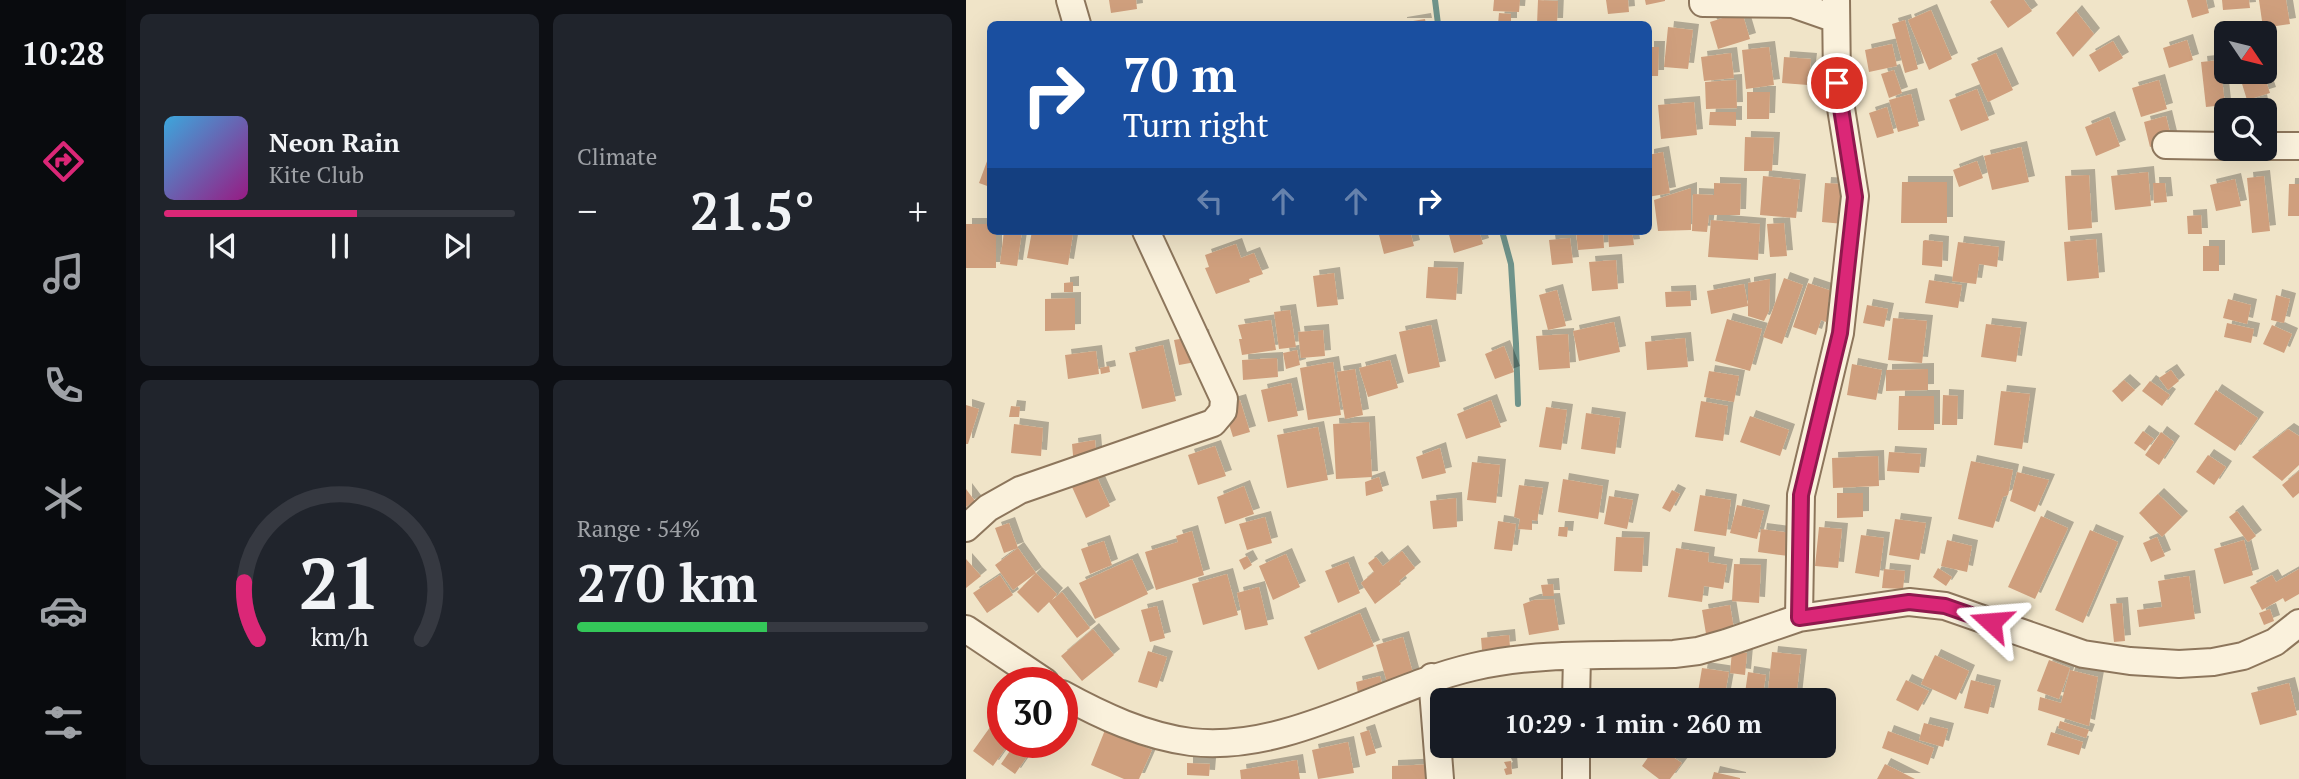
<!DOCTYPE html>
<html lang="en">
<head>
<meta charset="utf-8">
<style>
	:root { --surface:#171b24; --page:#20242c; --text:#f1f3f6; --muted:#9ea1a6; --line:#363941; --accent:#db2777 }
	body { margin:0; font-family:"PT Serif",serif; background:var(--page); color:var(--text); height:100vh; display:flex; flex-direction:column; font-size:26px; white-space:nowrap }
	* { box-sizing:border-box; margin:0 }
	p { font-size:23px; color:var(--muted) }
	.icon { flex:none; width:38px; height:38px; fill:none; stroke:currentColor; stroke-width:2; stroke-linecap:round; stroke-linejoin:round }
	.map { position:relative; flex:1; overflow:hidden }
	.drawer { display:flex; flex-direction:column; gap:14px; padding:14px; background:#0d0f14; width:840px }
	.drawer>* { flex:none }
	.top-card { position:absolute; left:21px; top:21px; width:665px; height:214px; border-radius:10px; box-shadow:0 7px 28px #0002; background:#1a4fa0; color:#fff; overflow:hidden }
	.needle { width:46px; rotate:125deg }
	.buttons { position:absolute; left:1248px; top:21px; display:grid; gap:14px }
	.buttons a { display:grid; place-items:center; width:63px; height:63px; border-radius:10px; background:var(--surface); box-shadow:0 7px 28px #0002; font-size:35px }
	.speed { position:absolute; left:21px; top:667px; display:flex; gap:14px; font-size:35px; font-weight:700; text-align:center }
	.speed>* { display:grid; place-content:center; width:91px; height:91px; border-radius:50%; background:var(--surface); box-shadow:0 7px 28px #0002; line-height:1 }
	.speed .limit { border:10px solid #d22; background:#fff; color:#111 }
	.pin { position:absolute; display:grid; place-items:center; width:60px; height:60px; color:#fff; margin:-30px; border:4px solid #fff; border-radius:50%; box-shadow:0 2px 7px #0007 }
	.me { position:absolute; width:77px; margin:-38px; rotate:289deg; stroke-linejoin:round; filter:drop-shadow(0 0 5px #0008) }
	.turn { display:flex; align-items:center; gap:24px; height:147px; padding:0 21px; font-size:32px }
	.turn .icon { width:91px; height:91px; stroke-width:2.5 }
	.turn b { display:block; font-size:49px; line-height:60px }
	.lanes { display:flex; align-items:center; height:66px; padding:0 21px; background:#0003; justify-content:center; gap:35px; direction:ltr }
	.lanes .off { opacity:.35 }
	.big { font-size:52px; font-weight:700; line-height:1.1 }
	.drawer .widget { flex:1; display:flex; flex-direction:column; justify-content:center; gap:10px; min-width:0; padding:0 24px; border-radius:10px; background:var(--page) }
	.drawer .dial { align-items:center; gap:0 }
	.dial svg { height:182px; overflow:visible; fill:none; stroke:var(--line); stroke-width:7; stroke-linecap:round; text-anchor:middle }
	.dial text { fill:var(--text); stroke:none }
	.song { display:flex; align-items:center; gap:21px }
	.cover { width:84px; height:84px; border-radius:10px; background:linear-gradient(135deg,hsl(200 70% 55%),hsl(310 70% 35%)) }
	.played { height:7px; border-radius:4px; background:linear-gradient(90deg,var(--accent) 55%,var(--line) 55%) }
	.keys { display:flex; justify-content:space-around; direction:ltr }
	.heat { display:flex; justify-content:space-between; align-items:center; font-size:38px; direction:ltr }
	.charge { height:10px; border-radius:5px; background:linear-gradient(90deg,#34c759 54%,var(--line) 0) }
	.drawer .tiles { flex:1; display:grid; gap:14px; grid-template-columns:repeat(2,1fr) }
	.trip { position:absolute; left:464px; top:688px; width:406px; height:70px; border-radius:10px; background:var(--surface); box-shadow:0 7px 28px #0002; font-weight:700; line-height:70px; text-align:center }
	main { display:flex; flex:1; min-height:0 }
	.menu { display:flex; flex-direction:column; width:126px; justify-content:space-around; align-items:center; background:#090b0e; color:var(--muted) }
	.menu .icon { width:49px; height:49px }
	.menu .selected { color:var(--accent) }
	.menu b { font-size:32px; color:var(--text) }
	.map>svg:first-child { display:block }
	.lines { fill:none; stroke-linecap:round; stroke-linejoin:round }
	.stream { stroke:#6f938a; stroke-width:6 }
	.building { fill:#cf9f7d; filter:url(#shadow) }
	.minor-casing { stroke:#8d765c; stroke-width:30 }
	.minor { stroke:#faf1dc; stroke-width:26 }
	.route-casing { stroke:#8e194d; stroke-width:18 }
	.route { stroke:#db2777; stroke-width:12 }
</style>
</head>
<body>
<main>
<nav class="menu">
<b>10:28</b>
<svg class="icon selected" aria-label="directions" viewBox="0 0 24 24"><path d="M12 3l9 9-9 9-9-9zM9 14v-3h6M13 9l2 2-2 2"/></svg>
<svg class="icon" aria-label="music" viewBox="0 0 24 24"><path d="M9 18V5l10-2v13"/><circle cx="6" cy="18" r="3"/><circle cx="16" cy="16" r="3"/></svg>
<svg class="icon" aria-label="phone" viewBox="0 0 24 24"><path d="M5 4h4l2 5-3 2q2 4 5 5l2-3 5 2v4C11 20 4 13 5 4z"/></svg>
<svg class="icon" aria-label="climate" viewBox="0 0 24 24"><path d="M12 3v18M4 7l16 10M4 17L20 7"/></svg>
<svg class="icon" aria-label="car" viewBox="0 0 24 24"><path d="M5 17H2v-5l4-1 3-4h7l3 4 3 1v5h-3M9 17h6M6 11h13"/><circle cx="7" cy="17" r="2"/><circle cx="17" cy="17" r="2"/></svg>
<svg class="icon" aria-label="filters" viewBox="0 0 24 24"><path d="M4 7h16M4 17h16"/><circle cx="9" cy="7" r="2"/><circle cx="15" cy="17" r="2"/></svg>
</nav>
<section class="drawer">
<div class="tiles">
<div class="widget">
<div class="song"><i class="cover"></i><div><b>Neon Rain</b><p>Kite Club</p></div></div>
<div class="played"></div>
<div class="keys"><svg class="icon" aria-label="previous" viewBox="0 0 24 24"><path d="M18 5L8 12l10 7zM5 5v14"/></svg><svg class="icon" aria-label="pause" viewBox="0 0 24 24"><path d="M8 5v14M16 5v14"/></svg><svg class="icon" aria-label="next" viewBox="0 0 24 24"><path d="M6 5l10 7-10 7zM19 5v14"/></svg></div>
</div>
<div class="widget"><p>Climate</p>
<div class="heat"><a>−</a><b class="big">21.5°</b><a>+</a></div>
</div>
<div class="widget dial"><svg viewBox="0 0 100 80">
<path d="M14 69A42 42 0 1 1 86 69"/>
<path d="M14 69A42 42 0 0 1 8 44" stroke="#db2777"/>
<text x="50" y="56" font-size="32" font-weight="700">21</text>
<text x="50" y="72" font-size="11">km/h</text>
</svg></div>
<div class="widget"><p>Range · 54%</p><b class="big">270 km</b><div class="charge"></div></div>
</div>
</section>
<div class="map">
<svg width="1333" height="779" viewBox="0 0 1333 779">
	<defs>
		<filter id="shadow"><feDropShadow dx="6" dy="-6" stdDeviation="0" flood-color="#0004"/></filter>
	</defs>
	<rect width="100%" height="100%" fill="#f0e4c8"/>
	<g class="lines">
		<!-- stream -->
		<path class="stream" d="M 469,0 L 472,24
			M 536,231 L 545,264 L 550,344 L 552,404"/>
	</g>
	<!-- building -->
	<path class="building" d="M 143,0 L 170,0 L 171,9 L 145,13 Z
		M 528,0 L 554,0 L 553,12 L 527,11 Z
		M 572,0 L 592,1 L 591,24 L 571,24 Z
		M 640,0 L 662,0 L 663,12 L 642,14 Z
		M 679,0 L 699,0 L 699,1 L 680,5 Z
		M 1026,0 L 1058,0 L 1066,11 L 1042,28 L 1024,2 Z
		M 1221,0 L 1240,0 L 1243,13 L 1226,18 Z
		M 1256,0 L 1283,0 L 1284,8 L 1257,10 Z
		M 1293,0 L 1320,0 L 1324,24 L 1297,28 Z
		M 965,10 L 986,59 L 963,70 L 942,20 Z
		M 1110,11 L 1128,34 L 1107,57 L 1090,33 Z
		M 776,12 L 784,39 L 752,49 L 744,22 Z
		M 533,13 L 545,14 L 545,24 L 532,24 Z
		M 459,19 L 460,24 L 435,24 L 435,23 Z
		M 939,20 L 952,69 L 939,73 L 926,24 Z
		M 702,27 L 727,30 L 722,69 L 698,67 Z
		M 1221,40 L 1227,60 L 1203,68 L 1197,48 Z
		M 1147,41 L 1157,58 L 1133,72 L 1123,55 Z
		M 926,44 L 931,66 L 903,72 L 899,50 Z
		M 682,47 L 693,47 L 692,76 L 682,76 Z
		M 803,47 L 808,85 L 780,89 L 776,50 Z
		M 765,53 L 768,78 L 738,81 L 735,57 Z
		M 1030,53 L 1047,90 L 1022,102 L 1005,64 Z
		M 818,57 L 845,59 L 842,85 L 816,83 Z
		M 1254,60 L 1259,105 L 1240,107 L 1235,62 Z
		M 928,70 L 936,93 L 923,98 L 915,74 Z
		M 1279,72 L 1297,72 L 1304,93 L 1281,100 L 1273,74 Z
		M 770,80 L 771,108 L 740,109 L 739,82 Z
		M 1193,80 L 1201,109 L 1175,117 L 1166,88 Z
		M 1011,89 L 1023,120 L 995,131 L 983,100 Z
		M 781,92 L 804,92 L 803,119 L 781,119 Z
		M 945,94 L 953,126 L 932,132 L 923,100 Z
		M 1295,100 L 1297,110 L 1280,110 L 1279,102 Z
		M 728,102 L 731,135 L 695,139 L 692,105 Z
		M 921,107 L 928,133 L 911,138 L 903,113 Z
		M 744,112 L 770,112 L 770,126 L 743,125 Z
		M 1200,116 L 1206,141 L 1184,147 L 1178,122 Z
		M 1143,117 L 1154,146 L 1130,156 L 1119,127 Z
		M 779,137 L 808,138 L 806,171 L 778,171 Z
		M 1055,147 L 1063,182 L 1026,190 L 1018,156 Z
		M 697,152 L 704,193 L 682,197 L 682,155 Z
		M 24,153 L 24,187 L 13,183 Z
		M 1011,161 L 1017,178 L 993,187 L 987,170 Z
		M 1182,172 L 1185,206 L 1149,210 L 1145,176 Z
		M 1123,175 L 1126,228 L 1102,230 L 1099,176 Z
		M 797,176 L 834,180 L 830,218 L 794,215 Z
		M 1298,176 L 1304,231 L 1286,233 L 1281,178 Z
		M 1269,179 L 1275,206 L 1250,211 L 1244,185 Z
		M 936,182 L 981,182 L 981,223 L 935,223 Z
		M 748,183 L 775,184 L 774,215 L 743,215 L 741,232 L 726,231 L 727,194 L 748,195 Z
		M 859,183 L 892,185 L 889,225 L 856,222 Z
		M 1187,183 L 1199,183 L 1201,202 L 1188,203 Z
		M 1323,184 L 1333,184 L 1333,216 L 1322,216 Z
		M 725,188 L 725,230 L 692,231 L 688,200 Z
		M 1235,215 L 1236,234 L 1222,234 L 1221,216 Z
		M 745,220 L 794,224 L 792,260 L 742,257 Z
		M 818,223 L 821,256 L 804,257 L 801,224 Z
		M 0,224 L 24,224 L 24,231 L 30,231 L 30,268 L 0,268 Z
		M 38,231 L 56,231 L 51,266 L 34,264 Z
		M 66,231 L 107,234 L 102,265 L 61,258 Z
		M 412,231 L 444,231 L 448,246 L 418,254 Z
		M 482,231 L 513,231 L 517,244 L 488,253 Z
		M 610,231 L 637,231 L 638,248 L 612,250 Z
		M 642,231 L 666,231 L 668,245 L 643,247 Z
		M 604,238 L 607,263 L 586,265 L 583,240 Z
		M 1130,239 L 1133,278 L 1101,281 L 1098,242 Z
		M 959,240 L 977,242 L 976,267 L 956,265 L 957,241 Z
		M 992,242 L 1033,247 L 1031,267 L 1013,264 L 1010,284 L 986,281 Z
		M 270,244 L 275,258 L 288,253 L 297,274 L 283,279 L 284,282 L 250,294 L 239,268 L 243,267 L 239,255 Z
		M 1237,246 L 1253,246 L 1253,271 L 1237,271 Z
		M 650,260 L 652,289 L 626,291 L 623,262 Z
		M 462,267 L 492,268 L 490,300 L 460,298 Z
		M 368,273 L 372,305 L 351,307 L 347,276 Z
		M 818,278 L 837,285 L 816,344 L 797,337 Z
		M 804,279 L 803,311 L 798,321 L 782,316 L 782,306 L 745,314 L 741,291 L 778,284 L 782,305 L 782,283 Z
		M 963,280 L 996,285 L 992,308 L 959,303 Z
		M 107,282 L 107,292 L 98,292 L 98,283 Z
		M 842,283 L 866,291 L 862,302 L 866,303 L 860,322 L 855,320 L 850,335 L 827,327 Z
		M 591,290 L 600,326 L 582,330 L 573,295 Z
		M 724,291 L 725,306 L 700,307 L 699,292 Z
		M 1310,295 L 1324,299 L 1318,323 L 1305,320 Z
		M 109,298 L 109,330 L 79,331 L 79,299 Z
		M 1262,299 L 1285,305 L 1281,324 L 1257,318 Z
		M 901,305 L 922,309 L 918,327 L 897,323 Z
		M 324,310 L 330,347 L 313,349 L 308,312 Z
		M 927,318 L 961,321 L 956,363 L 922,360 Z
		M 761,319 L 796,329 L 784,371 L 749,361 Z
		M 305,320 L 310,350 L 276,355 L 273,339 L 276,339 L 272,325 Z
		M 648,322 L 654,352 L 613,361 L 607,331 Z
		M 1261,323 L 1288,329 L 1285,343 L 1258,337 Z
		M 1020,324 L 1055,328 L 1050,362 L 1015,357 Z
		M 465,325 L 474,367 L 442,374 L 433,332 Z
		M 1306,325 L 1326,334 L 1318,353 L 1297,344 Z
		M 357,330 L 359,356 L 335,358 L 332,332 Z
		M 602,334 L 604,368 L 573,370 L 570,336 Z
		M 237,335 L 241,360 L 213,365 L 208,340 Z
		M 719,338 L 722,367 L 681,370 L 679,342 Z
		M 197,345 L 210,401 L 176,409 L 163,353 Z
		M 538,346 L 548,372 L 529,379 L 519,354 Z
		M 331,350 L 334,365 L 320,369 L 317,353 Z
		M 130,351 L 133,374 L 102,379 L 99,355 Z
		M 311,358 L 312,377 L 277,380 L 276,360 Z
		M 424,360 L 432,388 L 402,397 L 393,368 Z
		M 367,362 L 375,415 L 342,420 L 334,368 Z
		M 886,364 L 916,370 L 910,400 L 881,395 Z
		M 143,366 L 144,372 L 135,374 L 134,368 Z
		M 389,369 L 397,415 L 379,419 L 371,372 Z
		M 962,369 L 962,390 L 920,391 L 920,370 Z
		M 1205,370 L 1213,381 L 1202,390 L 1193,378 Z
		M 743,371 L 773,376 L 768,402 L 738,397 Z
		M 1158,380 L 1169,390 L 1156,402 L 1146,391 Z
		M 1184,381 L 1204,395 L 1196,406 L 1176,391 Z
		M 325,383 L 332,416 L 302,422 L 295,390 Z
		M 1250,390 L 1292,418 L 1269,451 L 1228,424 Z
		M 1035,391 L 1064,394 L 1056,449 L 1028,445 Z
		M 977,395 L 992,396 L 991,425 L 976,425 Z
		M 933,396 L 968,396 L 968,430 L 932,430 Z
		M 274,400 L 284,432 L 267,437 L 257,405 Z
		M 525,400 L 535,427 L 500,439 L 491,414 Z
		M 735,401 L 762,406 L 757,441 L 729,437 Z
		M 0,405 L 13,409 L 2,444 L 0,444 Z
		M 45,406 L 54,407 L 53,417 L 43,417 Z
		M 580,407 L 601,410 L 595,450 L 573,447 Z
		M 620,413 L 654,418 L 649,454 L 615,449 Z
		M 784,416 L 823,430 L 814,456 L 774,442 Z
		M 403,422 L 406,477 L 370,479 L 367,424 Z
		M 48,424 L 77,428 L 75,456 L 45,453 Z
		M 352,427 L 362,480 L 321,488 L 311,435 Z
		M 1322,429 L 1333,436 L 1333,465 L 1316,481 L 1286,457 Z
		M 1177,431 L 1188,439 L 1179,451 L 1168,443 Z
		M 1195,432 L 1208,442 L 1193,465 L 1179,455 Z
		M 129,440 L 131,463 L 108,466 L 106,444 Z
		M 249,446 L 260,476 L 232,485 L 222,455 Z
		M 474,448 L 480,473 L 456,479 L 450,457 Z
		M 923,452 L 955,454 L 953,473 L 921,471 Z
		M 1242,455 L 1260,467 L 1248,485 L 1230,472 Z
		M 912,456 L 913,486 L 867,488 L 866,458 Z
		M 1005,461 L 1047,470 L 1042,495 L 1037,497 L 1027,528 L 992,519 Z
		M 506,462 L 534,465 L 530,503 L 501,500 Z
		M 1333,471 L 1333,493 L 1327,498 L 1316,485 Z
		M 1051,472 L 1083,480 L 1069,512 L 1044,501 Z
		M 130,475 L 144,506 L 120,518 L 106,487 Z
		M 413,477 L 417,491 L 400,496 L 399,482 Z
		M 597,479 L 637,486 L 632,519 L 592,512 Z
		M 553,485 L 577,488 L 571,521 L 566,520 L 566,530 L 552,529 L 554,519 L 548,517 Z
		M 278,486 L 288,514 L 259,524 L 251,497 Z
		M 0,489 L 9,501 L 0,507 Z
		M 706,490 L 714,494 L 704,512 L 696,508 Z
		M 871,493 L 897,493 L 897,517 L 871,518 Z
		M 1192,494 L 1216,517 L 1196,537 L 1173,513 Z
		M 734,495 L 765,500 L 760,536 L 728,531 Z
		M 643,496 L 667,500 L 661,529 L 638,524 Z
		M 490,498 L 491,527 L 467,529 L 464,501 Z
		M 771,505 L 798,511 L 791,539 L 764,533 Z
		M 1271,511 L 1290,536 L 1282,542 L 1263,517 Z
		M 1075,516 L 1102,528 L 1069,599 L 1042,587 Z
		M 299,517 L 306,543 L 281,550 L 273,524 Z
		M 929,519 L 960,523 L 953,560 L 923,555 Z
		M 532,521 L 550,524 L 546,551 L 528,549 Z
		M 43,523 L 52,548 L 70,573 L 91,594 L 86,600 L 96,592 L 124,628 L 111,638 L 83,602 L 72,613 L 51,592 L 70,573 L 47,590 L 29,565 L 52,548 L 38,553 L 29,528 Z
		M 593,527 L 602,527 L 601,537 L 592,536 Z
		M 853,527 L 876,529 L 872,568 L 849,566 Z
		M 795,529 L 825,533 L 822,556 L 792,552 Z
		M 1124,530 L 1152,542 L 1117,623 L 1089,610 Z
		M 226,531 L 238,575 L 190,590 L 179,552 L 212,542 L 210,536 Z
		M 895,535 L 918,538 L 913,577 L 889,573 Z
		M 650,537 L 678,538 L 676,572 L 648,571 Z
		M 1191,537 L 1199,556 L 1185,562 L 1177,543 Z
		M 981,540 L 1006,546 L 1001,572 L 975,566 Z
		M 1278,540 L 1287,575 L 1258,584 L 1248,549 Z
		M 138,541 L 146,565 L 124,574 L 115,549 Z
		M 710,548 L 743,553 L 742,562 L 761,565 L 757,589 L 738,586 L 736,602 L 702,597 Z
		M 436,551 L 449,568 L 433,581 L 435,584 L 409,604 L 395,583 L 408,572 L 402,563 L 410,557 L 417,566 Z
		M 320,554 L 334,587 L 307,600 L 293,566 Z
		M 281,556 L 286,565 L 278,570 L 273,560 Z
		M 0,559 L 15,576 L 0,588 Z
		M 166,559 L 182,594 L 129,619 L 113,583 Z
		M 382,562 L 394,593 L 372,603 L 359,571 Z
		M 768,564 L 795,565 L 793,603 L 766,601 Z
		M 972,568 L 986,577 L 980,586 L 967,577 Z
		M 918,569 L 939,571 L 937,589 L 916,588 Z
		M 1333,569 L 1333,594 L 1319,602 L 1317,598 L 1296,610 L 1284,587 L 1306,575 L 1310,582 Z
		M 261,574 L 272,615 L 237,625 L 226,584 Z
		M 34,575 L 47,595 L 21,613 L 7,593 Z
		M 1223,576 L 1229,619 L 1173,627 L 1171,610 L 1196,607 L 1192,581 Z
		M 587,584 L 588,596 L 577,596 L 575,585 Z
		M 293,587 L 302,625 L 279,630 L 271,593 Z
		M 588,599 L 593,630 L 563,635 L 557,604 L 568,600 Z
		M 1156,603 L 1159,641 L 1148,642 L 1144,604 Z
		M 764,605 L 768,629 L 740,634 L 736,610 Z
		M 191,606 L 199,638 L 184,642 L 175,610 Z
		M 1304,609 L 1308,621 L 1298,625 L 1293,613 Z
		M 394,613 L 408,646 L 352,670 L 338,637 Z
		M 127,629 L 148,655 L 116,681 L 95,656 Z
		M 543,635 L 544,647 L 516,650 L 515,638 Z
		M 437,637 L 450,684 L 424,692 L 410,645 Z
		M 182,651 L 201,657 L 191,688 L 172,682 Z
		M 766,651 L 781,653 L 779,675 L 764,673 Z
		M 806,652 L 835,655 L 830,700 L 801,700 Z
		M 969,655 L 1003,671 L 990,700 L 955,684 Z
		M 1083,660 L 1104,668 L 1093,699 L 1071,691 Z
		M 736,668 L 763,672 L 758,700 L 731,698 Z
		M 1104,670 L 1132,677 L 1123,726 L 1072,710 L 1074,697 L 1095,703 Z
		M 782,672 L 800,675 L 796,700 L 778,700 Z
		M 414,676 L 417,687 L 392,693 L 390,682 Z
		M 940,680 L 963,691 L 952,711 L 930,700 Z
		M 1005,680 L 1029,686 L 1022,714 L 998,708 Z
		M 1323,683 L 1331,715 L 1294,725 L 1285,693 Z
		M 1094,721 L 1123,730 L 1120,738 L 1092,728 Z
		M 27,723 L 37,730 L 37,742 L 44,742 L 27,766 L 7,751 Z
		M 958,723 L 982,729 L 977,747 L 953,740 Z
		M 139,730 L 186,750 L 173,779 L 158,779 L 125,765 Z
		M 403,730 L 410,753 L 400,756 L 394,733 Z
		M 922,731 L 968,748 L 962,765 L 916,748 Z
		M 1085,732 L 1117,742 L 1113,755 L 1081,745 Z
		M 50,742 L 71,742 L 49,774 L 35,764 Z
		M 382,742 L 388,773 L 352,779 L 346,750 Z
		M 535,746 L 575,746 L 576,752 L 536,757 Z
		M 690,746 L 716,763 L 704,779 L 693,779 L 676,766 Z
		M 737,746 L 766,746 L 763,756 L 736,749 Z
		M 331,760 L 334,779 L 275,779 L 274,770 Z
		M 545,761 L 546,774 L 540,775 L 538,769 L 541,768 L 538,762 Z
		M 221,763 L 244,764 L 243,776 L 221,775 Z
		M 471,764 L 471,779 L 426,779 L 426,766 Z
		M 919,764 L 949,779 L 911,779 Z
		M 748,772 L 774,778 L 774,779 L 746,779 Z"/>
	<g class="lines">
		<!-- minor casing -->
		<g class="minor-casing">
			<path id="minor" d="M 104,0 L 111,24
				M 737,0 L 737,3 L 827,4 L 870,19
				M 1200,145 L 1260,146
				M 1298,146 L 1333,146
				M 0,528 L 22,508 L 54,490 L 247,423 L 257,411 L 258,399 L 180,231
				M 833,618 L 835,495 L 874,333 L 889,196 L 871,83 L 870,0
				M 0,629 L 79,682
				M 466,677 L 474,779
				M 96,694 C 136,716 179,736 225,742 C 321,753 416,688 507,667 C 571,652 642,656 708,654 L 732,651 L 760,643 L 833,618 L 943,602 L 979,606 L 1117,654 L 1164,661 L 1213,664 L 1247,662 L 1277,656 L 1309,642 L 1333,623
				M 610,700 L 611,657
				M 610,779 L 610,746"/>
		</g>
		<!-- minor -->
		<use href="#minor" class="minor"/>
	</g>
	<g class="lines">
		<!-- route casing -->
		<g class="route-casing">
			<path id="route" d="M 871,83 L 889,197 L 874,333 L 835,495 L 833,618 L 943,602 L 979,606 L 1025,622"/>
		</g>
		<!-- route -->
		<use href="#route" class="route"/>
	</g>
</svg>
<div class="buttons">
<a><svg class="needle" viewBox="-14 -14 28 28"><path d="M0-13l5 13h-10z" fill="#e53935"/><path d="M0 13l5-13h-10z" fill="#9ea1a6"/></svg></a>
<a><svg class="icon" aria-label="search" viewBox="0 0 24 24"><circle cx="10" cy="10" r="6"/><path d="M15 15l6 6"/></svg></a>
</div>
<div class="speed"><div class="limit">30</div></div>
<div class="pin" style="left:871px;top:83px;background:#d93025"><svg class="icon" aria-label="arrive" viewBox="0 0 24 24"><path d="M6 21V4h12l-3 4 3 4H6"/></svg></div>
<svg class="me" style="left:1025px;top:622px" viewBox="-20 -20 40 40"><path d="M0-17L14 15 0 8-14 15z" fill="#db2777" stroke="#fff" stroke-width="4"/></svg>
<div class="trip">10:29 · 1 min · 260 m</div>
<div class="top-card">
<div class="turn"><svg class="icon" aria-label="right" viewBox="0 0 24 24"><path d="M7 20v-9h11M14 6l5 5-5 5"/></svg><div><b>70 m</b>Turn right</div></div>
<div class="lanes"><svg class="icon off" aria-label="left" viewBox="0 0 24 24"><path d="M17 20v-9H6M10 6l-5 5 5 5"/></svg><svg class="icon off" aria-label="ahead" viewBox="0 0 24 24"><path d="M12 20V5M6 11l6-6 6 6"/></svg><svg class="icon off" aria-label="ahead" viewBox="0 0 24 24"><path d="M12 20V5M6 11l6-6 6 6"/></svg><svg class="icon" aria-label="right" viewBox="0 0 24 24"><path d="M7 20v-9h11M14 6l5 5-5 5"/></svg></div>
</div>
</div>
</main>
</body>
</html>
